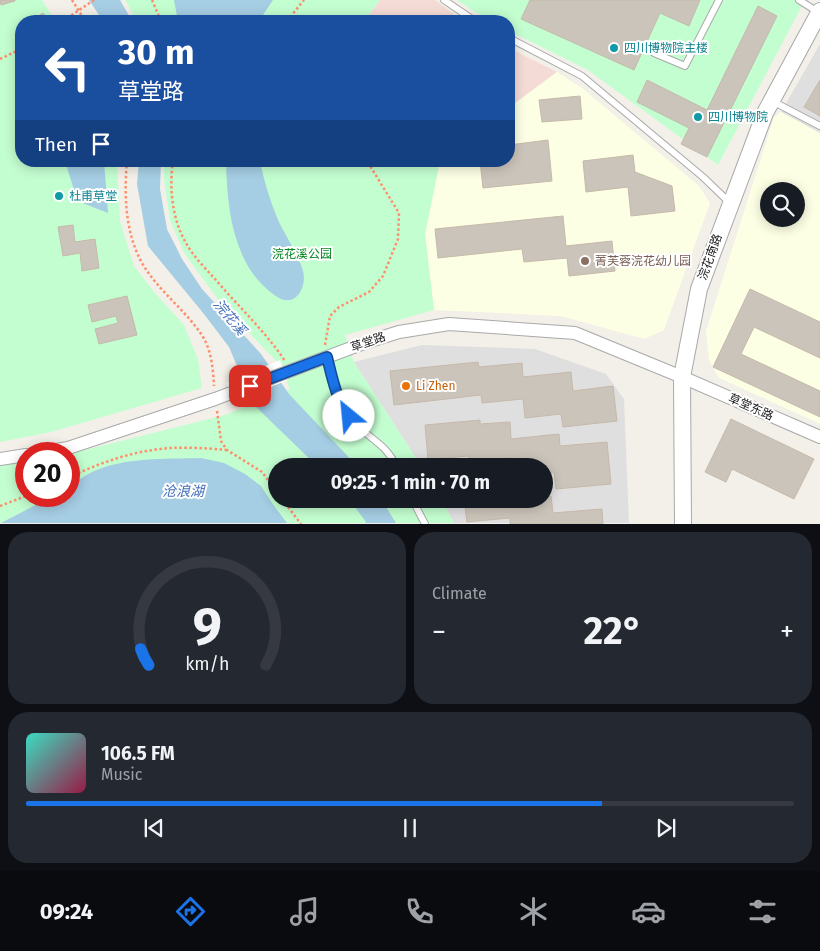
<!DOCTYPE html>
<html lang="en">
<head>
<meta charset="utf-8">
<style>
	:root { --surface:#171b24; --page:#242831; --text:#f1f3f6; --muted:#9ea1a6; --line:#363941; --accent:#1a73e8 }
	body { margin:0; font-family:"Fira Sans","Noto Sans SC",sans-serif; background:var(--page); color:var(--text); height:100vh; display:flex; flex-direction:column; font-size:19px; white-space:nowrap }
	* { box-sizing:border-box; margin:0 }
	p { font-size:16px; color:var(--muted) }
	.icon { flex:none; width:28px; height:28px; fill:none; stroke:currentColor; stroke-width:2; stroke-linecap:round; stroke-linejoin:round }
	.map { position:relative; height:524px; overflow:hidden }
	.panel { display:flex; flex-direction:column; gap:8px; padding:8px; background:#0d0f14; flex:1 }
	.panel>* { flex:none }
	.hud { position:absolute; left:15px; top:15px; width:500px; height:152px; border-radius:20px; box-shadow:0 2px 12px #0003; background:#1a4fa0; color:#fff; overflow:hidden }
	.tools { position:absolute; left:760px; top:182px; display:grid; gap:10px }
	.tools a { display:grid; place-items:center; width:45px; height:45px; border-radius:50%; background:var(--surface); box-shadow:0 2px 12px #0003; font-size:25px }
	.speed { position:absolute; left:15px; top:442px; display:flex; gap:10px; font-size:25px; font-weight:700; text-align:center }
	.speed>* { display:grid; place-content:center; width:65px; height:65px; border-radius:50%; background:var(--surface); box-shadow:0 2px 12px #0003; line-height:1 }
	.speed .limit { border:8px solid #d22; background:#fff; color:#111 }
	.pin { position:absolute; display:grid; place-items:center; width:42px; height:42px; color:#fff; margin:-21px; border-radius:10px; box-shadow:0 2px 8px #0006 }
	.me { position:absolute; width:55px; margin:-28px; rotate:332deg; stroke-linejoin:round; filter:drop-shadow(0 0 4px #0008) }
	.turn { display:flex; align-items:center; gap:18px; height:105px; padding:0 20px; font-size:22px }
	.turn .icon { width:65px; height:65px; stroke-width:2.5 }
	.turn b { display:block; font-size:35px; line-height:42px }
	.then { display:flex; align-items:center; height:48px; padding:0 20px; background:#0003; gap:10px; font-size:19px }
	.big { font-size:38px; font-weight:700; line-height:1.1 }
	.panel .widget { flex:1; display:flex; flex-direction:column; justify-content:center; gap:8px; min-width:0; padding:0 18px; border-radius:20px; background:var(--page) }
	.panel .dial { align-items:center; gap:0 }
	.dial svg { height:130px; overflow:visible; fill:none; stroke:var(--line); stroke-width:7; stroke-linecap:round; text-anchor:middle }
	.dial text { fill:var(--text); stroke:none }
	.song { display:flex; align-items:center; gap:15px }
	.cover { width:60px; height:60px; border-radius:8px; background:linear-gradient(135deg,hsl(170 70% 55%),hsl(340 70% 35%)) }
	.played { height:5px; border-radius:2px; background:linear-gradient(90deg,var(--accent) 75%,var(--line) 75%) }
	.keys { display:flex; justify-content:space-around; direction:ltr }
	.heat { display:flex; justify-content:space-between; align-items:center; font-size:28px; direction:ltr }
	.panel .tiles { flex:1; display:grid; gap:8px; grid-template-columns:1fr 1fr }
	.widget:last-child { grid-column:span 2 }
	.trip { position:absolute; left:268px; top:458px; width:285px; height:50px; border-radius:25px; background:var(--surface); box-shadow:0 2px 12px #0003; font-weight:700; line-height:50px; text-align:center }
	.tabs { display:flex; height:80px; justify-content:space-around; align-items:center; background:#090b0e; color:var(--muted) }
	.tabs .icon { width:35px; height:35px }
	.tabs .selected { color:var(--accent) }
	.tabs b { font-size:22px; color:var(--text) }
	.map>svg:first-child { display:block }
	.residential { fill:#e0dfdf }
	.commercial { fill:#f4dbd6 }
	.education { fill:#fcffe4; fill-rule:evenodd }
	.park { fill:#c3fed0 }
	.water { fill:#a5cde3 }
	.pier { fill:#fff }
	.building { fill:#cbc4ba; stroke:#c6b9a9 }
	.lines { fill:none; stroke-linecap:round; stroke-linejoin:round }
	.service-casing { stroke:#a9a9a9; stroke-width:8 }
	.minor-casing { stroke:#a9a9a9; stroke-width:14 }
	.tertiary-casing { stroke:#a9a9a9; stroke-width:18 }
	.path { stroke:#ff8e6c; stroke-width:2.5; stroke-dasharray:2.5 2.5; stroke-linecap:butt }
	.service { stroke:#fff; stroke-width:6 }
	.minor { stroke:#fff; stroke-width:12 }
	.tertiary { stroke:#fff; stroke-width:16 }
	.route-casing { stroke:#114b97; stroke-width:12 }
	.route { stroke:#1a73e8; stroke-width:9 }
	.culture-dot { fill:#0f9aa8; stroke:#fff; stroke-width:2 }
	.education-dot { fill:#8d6e63; stroke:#fff; stroke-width:2 }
	.food-dot { fill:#e8710a; stroke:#fff; stroke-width:2 }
	.labels { text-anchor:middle; stroke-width:4; stroke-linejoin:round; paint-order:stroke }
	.culture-label { font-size:12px; fill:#0d838f; stroke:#fff; text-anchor:start }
	.park-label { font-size:12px; fill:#04861f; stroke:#fff }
	.street-label { font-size:12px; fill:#222; stroke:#fff }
	.education-label { font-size:12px; fill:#785e54; stroke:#fff; text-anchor:start }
	.food-label { font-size:12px; fill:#c56008; stroke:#fff; text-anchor:start }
	.water-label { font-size:14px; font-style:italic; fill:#4570bb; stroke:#fff }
</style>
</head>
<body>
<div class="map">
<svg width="820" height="524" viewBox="0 0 820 524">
	<rect width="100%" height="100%" fill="#f2f0e8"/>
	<!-- residential -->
	<path class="residential" d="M 820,44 L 820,133 L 781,112 Z
		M 422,345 L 535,349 L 606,374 L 624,399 L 629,523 L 454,523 L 441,499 L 544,499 L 544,466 L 421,466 L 354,362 Z"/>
	<!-- commercial -->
	<path class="commercial" d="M 380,0 L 435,0 L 463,21 L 364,21 Z
		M 509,48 L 557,72 L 509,107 Z"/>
	<!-- education -->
	<path class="education" d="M 557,72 L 582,88 L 699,186 L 710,203 L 664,330 L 644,339 L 561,316 L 434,310 L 425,234 L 440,161 L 509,161 L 509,108 Z
		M 781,112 L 820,133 L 820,424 L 719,378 L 709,360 L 706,331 L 774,117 ZM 769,191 L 796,191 L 796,219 L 769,219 Z"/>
	<!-- park -->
	<path class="park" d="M 0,0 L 42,0 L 55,21 L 21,21 L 21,161 L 117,161 L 120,221 L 134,266 L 154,292 L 184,325 L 198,359 L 202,388 L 51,432 L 0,442 Z
		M 125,0 L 380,0 L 364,21 L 137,21 Z
		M 457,0 L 805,0 L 718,165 L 588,70 L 509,31 L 509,21 L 489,21 Z
		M 164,161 L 440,161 L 425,234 L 434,310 L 345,335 L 354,362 L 421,466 L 276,466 L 276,499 L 441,499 L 454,523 L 0,523 L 0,466 L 26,461 L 26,496 L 69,496 L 69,454 L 225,415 L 290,389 L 277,362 L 219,301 L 184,253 L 170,220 L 164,180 Z"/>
	<!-- water -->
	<path class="water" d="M 89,0 L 120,0 L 132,21 L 103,21 Z
		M 174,0 L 273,0 L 259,21 L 178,21 Z
		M 65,161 L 104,161 L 108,213 L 80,202 L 75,193 Z
		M 139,161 L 161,161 L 160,189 L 167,229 L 182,259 L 202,289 L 261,354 L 289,394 L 357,466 L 317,466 L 253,404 L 229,347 L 204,314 L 148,246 L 137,184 Z
		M 226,161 L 260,161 C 264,181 270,201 278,220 C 285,235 299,256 303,271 C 307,286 297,307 279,298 C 268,292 256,279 249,268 C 230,236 227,198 226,161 Z
		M 201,458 L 224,463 L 245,474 L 261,486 L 272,503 L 287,523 L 1,523 L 53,496 L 69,496 L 69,486 C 76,482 84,476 92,472 C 123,457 167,459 201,458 Z
		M 349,499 L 381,499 L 396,523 L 365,523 L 366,522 Z"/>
	<!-- pier -->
	<path class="pier" d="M 280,360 L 288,380 L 234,402 L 226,383 Z"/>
	<!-- building -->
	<path class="building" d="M 0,0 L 15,0 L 15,1 L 1,5 Z
		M 530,0 L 700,0 L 689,26 L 660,13 L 634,70 L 521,19 Z
		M 758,6 L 777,16 L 707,157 L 681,144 L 689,128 L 637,102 L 647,80 L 707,110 Z
		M 43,13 L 49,21 L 31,21 Z
		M 820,80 L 820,116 L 804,107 Z
		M 580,96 L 582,119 L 542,122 L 539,100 Z
		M 548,140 L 552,181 L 483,188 L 480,161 L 509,161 L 509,145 Z
		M 633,155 L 635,172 L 672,186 L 675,211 L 631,216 L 628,187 L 586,192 L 583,161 Z
		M 563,216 L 566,246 L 612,241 L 615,271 L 569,276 L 567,258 L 524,262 L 522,249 L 438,258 L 435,229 Z
		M 73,225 L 75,242 L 95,239 L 99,268 L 82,271 L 80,253 L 63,256 L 58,227 Z
		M 750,289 L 820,322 L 820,358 L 754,327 L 741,354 L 820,391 L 820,417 L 713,367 Z
		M 127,296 L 137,335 L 99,344 L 95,329 L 118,323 L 116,316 L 92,322 L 88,305 Z
		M 478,362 L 479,367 L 522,363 L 523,377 L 571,372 L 573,391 L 613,386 L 617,421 L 563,427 L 561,414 L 525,418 L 523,399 L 482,403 L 481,395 L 394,405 L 390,371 Z
		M 731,419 L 814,459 L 794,499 L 732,469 L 726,482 L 705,472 Z
		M 480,420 L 480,424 L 510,422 L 511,439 L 559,434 L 560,446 L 607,442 L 611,484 L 556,489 L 554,472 L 544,473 L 544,466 L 510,466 L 509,458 L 469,462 L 468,456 L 428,460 L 425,425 Z
		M 551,496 L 553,513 L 602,509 L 603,524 L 510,524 L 510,518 L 467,522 L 464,499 L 544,499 L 544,497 Z"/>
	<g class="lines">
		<!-- service casing -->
		<g class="service-casing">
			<path id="service" d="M 444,0 L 475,21
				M 799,0 L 818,12
				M 509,38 L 582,76 L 703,177 L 730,203
				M 654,53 L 685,66 L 719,0
				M 772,101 L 820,126
				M 327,357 C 333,381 338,406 356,424 C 371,440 386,444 396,466
				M 412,499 L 425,524"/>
		</g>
		<!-- minor casing -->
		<g class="minor-casing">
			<path id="minor" d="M 32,454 L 68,448 L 215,399 L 367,342 L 399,332 L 449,324 L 575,333 L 682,377 L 820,437
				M 0,459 L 26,455"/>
		</g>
		<!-- tertiary casing -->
		<g class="tertiary-casing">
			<path id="tertiary" d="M 683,524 L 682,377 L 699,289 L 765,113 L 820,11"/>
		</g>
		<!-- path -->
		<path class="path" d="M 72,0 L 85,21
			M 152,0 L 161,21
			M 63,21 L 94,0
			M 287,21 L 304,0
			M 0,59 L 21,49
			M 127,161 C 124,195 125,232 142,263 C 158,291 186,310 203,337 C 212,352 213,370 214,386
			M 173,161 C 169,188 172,219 186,243 C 193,256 205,268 215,279 C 238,306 265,331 285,361
			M 325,345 L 330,316 L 339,307 L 369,292 L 383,276 L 398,239 L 399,213 L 367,161
			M 217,411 L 221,441 L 227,450 L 262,472 L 276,491
			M 69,477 C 96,465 124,454 153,450 C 174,446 205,448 227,450
			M 282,499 L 301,524
			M 0,506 L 26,496"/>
		<!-- service -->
		<use href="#service" class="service"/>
		<!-- minor -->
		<use href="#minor" class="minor"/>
		<!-- tertiary -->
		<use href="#tertiary" class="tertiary"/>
	</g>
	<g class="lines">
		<!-- route casing -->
		<g class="route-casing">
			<path id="route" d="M 250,386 L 327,357 C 332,377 336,399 349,416"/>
		</g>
		<!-- route -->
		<use href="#route" class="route"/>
	</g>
	<!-- markers -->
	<g class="culture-dot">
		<circle cx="614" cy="48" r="5"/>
		<circle cx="698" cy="117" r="5"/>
		<circle cx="59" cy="196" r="5"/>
	</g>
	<circle class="education-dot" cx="585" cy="261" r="5"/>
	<circle class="food-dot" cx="406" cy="386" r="5"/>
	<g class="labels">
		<!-- culture labels -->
		<g class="culture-label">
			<text x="624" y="52">四川博物院主楼</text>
			<text x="708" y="121">四川博物院</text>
			<text x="69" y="200">杜甫草堂</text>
		</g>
		<!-- park labels -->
		<g class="park-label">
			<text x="302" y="258">浣花溪公园</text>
		</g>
		<!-- street labels -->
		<g class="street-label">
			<text transform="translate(710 257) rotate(-70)" y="4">浣花南路</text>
			<text transform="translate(368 342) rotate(-19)" y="4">草堂路</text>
			<text transform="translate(751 407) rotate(24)" y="4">草堂东路</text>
		</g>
		<!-- education labels -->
		<g class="education-label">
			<text x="595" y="265">菁芙蓉浣花幼儿园</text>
		</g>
		<!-- food labels -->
		<g class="food-label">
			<text x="416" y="390">Li Zhen</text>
		</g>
		<!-- water labels -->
		<g class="water-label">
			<text transform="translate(230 317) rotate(50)" y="5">浣花溪</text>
			<text x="183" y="496">沧浪湖</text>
		</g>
	</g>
</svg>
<div class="tools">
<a><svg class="icon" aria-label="search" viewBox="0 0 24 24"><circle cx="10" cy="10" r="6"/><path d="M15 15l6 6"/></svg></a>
</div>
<div class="speed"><div class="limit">20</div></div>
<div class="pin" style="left:250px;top:386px;background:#d93025"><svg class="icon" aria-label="arrive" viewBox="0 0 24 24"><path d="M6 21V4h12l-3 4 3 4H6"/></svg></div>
<svg class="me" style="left:349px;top:416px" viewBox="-20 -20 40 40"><circle r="19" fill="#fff"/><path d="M0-13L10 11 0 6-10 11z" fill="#1a73e8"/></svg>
<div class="trip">09:25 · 1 min · 70 m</div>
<div class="hud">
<div class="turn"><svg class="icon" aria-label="left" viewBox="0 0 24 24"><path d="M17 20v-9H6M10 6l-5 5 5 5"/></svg><div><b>30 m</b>草堂路</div></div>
<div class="then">Then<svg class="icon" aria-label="arrive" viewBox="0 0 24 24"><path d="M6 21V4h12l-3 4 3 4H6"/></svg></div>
</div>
</div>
<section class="panel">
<div class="tiles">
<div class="widget dial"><svg viewBox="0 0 100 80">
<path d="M14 69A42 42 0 1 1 86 69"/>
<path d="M14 69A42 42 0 0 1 9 59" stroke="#1a73e8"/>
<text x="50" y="56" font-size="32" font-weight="700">9</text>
<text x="50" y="72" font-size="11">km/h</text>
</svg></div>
<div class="widget"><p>Climate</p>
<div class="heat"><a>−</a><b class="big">22°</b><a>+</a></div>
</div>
<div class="widget">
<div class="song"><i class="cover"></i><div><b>106.5 FM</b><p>Music</p></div></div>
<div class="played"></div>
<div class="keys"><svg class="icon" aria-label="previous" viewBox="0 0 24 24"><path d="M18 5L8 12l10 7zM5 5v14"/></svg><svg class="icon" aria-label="pause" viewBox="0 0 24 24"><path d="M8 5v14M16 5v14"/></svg><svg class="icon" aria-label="next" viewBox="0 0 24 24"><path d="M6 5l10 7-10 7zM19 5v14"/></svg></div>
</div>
</div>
</section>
<nav class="tabs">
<b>09:24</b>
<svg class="icon selected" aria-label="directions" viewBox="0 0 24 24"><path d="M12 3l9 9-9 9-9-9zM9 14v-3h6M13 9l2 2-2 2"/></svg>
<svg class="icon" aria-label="music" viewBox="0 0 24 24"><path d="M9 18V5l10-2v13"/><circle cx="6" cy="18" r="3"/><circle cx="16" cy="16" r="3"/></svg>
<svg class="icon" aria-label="phone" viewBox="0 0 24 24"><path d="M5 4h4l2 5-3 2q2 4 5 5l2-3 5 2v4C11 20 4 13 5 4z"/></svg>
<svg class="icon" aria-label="climate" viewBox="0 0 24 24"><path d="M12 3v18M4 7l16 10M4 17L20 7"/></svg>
<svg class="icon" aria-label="car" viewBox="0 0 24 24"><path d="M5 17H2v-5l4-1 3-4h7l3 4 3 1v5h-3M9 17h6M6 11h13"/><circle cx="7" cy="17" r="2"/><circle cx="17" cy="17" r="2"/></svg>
<svg class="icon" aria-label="filters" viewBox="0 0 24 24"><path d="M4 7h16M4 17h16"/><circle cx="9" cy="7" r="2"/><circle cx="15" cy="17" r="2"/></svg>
</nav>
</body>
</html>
